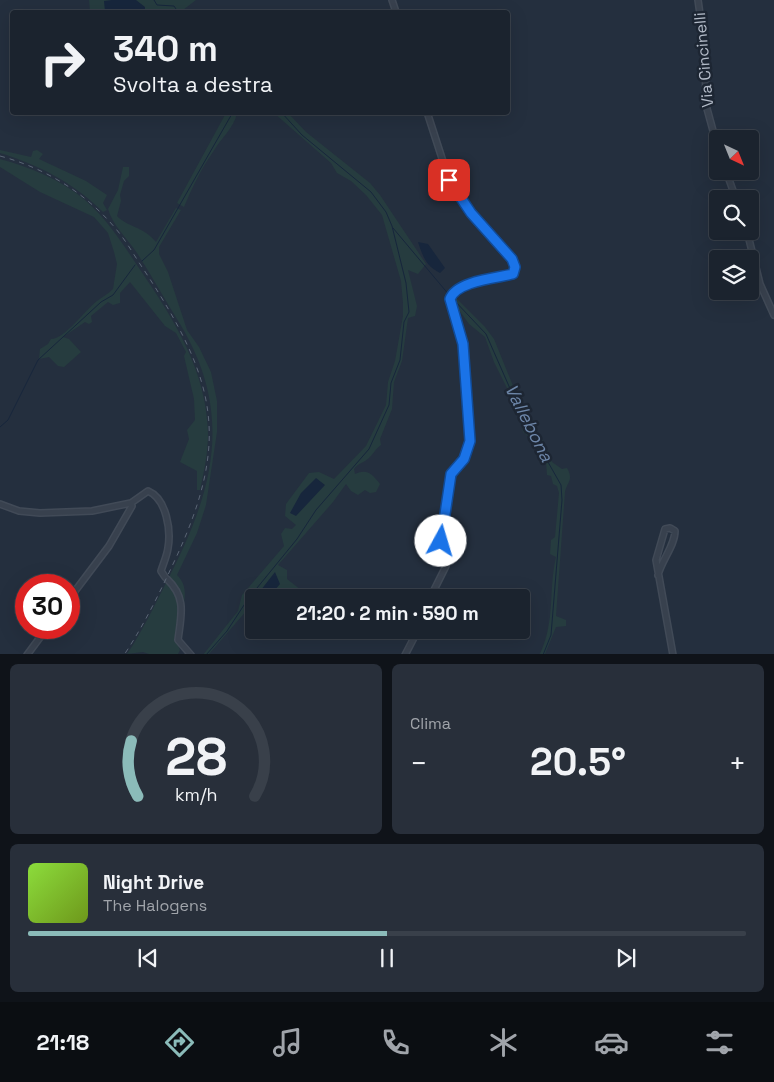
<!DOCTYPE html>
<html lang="it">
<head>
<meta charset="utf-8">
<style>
	:root { --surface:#1b232e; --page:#282f3a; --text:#f1f3f6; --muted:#a0a4aa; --line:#39404a; --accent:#8bbbb9 }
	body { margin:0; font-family:"Space Grotesk",sans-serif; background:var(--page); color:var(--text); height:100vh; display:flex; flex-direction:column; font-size:19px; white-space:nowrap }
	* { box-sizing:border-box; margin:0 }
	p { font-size:16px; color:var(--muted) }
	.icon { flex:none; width:28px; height:28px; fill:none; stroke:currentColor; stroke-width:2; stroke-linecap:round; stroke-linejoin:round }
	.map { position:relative; height:654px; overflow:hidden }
	.panel { display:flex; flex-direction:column; gap:10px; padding:10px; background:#0f1319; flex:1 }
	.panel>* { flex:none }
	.banner { position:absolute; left:10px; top:10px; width:500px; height:105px; border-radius:5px; box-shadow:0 5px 20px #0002,0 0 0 1px var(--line); background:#1b232e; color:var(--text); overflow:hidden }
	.needle { width:32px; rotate:137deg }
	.controls { position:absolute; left:709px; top:130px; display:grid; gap:10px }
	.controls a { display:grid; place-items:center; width:50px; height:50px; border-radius:5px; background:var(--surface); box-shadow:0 5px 20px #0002,0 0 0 1px var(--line); font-size:25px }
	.speed { position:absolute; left:15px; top:574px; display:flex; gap:10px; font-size:25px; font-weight:700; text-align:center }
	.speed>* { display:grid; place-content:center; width:65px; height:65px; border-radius:50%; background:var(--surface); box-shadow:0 5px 20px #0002,0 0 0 1px var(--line); line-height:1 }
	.speed .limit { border:8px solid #d22; background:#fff; color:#111 }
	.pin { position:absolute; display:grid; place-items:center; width:42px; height:42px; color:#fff; margin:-21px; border-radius:10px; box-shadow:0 2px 8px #0006 }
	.me { position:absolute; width:55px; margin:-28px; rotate:6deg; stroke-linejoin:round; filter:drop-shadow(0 0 4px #0008) }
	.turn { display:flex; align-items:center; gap:18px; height:105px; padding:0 20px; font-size:22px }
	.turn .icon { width:65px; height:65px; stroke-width:2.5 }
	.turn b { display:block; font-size:35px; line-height:42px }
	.big { font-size:38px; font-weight:600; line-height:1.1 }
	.panel .card { flex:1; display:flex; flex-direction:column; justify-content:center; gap:8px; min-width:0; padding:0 18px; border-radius:8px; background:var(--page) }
	.panel .dial { align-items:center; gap:0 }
	.dial svg { height:130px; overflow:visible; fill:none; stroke:var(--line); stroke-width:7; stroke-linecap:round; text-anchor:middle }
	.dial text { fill:var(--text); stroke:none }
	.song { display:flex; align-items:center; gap:15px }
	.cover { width:60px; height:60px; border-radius:8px; background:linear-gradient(135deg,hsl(90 70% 55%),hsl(80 70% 35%)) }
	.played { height:5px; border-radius:2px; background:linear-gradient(90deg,var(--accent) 50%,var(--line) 50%) }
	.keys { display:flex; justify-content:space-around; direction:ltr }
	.heat { display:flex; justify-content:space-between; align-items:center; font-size:28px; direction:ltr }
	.panel .tiles { flex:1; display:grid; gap:10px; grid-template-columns:1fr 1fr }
	.card:last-child { grid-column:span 2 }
	.trip { position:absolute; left:245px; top:589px; width:285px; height:50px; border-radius:5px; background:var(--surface); box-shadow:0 5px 20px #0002,0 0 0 1px var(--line); font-weight:600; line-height:50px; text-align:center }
	.tab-bar { display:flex; height:80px; justify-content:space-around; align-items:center; background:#0b0e12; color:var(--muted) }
	.tab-bar .icon { width:35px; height:35px }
	.tab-bar .current { color:var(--accent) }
	.tab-bar b { font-size:22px; color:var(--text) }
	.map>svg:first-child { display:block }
	.green { fill:#263c3f }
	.water { fill:#17263c }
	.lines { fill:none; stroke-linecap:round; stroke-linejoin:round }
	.stream { stroke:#17263c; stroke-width:1 }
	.minor-casing { stroke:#414a57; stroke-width:8 }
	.minor { stroke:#38414e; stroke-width:5 }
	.rail { stroke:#5a6575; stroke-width:1; stroke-dasharray:5 5; stroke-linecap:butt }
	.route-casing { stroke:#114b97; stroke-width:12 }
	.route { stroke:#1a73e8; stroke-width:9 }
	.labels { text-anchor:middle; stroke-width:5; stroke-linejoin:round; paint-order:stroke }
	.street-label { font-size:16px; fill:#b4bcc9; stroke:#1d2633 }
	.water-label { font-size:18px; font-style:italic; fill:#6d86a8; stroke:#1d2633 }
</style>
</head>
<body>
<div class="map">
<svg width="774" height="655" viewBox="0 0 774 655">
	<rect width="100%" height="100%" fill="#242f3e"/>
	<!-- green -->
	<path class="green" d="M 89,0 L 196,0 L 183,10 L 185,12 L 174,12 L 169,9 L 168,12 L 90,12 Z
		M 226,113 L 237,113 C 234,128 221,138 213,152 C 201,169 192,188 184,207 L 177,203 Z
		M 274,113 L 288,113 L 306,132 L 370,183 L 380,195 L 426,264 L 418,274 L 408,270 L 417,306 L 415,316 L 408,318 L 402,361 L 394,382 L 392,409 L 380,439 L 381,445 C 375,449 371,458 365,461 C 360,464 358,464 354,469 L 355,474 C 367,469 371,473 380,484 L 376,492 L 370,493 L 365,490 L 358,495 L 351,491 L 346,484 L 333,502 L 278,565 L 287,570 L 287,579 L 310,597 L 289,597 L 280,589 L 272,597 L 254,598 L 254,602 L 209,654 L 203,655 L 238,611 L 242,595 L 284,546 L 281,534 L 285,528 L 292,529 L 296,525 L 285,516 L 286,504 L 309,473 L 319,472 L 334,479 L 366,446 L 386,405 L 388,382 L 395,361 L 403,316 L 403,303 L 401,281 L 382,215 L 366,195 L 351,181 L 337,173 L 331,163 Z
		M 0,150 L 31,157 L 33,151 L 37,150 L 43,154 L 39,159 L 86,181 L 107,195 L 103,203 L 107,210 L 103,212 C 74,183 39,165 0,153 Z
		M 0,159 C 30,167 61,180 85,200 C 109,221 124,246 141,271 C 175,321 207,372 208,434 C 208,453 204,472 200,490 L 197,490 L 197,471 L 180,462 L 189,439 L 187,430 L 195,420 L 194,399 L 184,356 L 186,352 L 176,333 L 165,326 L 130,282 L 120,293 L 120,303 L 113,305 L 108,302 L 91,316 L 92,322 L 89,324 L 85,322 L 63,337 L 69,339 L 81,352 L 64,367 L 58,366 L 49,357 L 39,359 L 40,349 L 48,344 L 51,339 C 65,339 86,309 97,301 C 102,297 108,294 113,289 L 117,264 L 114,252 L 108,233 L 94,217 L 40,192 L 0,167 Z
		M 123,167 L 129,167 L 129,176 L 124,181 L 120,195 L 121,201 L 117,216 C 127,227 143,226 156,242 L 176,208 L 181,210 L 159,247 L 159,254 L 168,272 L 187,330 L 199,347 L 211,372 L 217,401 L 217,432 L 206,505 L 197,533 L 177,575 C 198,595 169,627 180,650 L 178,654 L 149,654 L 143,652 L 127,654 C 142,632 153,608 165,585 C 212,495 236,417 180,324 C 165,300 152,276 137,253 C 127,238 113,226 108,209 L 118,190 Z
		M 454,296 L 485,327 L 494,339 L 524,413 L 544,442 L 552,462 L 562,469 L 567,468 C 574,480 567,482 565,492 L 556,616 L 566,620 L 566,626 L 556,627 L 545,654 L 540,654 C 556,618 548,592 556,557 L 550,554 L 551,540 L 555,537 L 559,493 L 557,486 L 553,484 L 551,476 L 547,475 L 546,462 L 538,452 L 537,444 L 523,432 L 516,406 L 494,362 L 485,337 L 469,324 L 454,303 Z"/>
	<!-- water -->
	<path class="water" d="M 112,0 L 136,0 L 145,7 L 145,12 L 105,12 L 104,1 Z
		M 418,242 L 428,244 L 445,268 L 440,273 C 426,266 423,257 418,242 Z
		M 316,478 L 325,485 L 296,516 L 290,513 L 301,493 Z
		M 275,572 L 280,584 L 269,597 L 259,597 L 257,595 Z"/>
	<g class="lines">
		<!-- stream -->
		<path class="stream" d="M 154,0 L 157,5 L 174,6 L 178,12
			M 393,228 L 450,296
			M 142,261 L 154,250 L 233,112
			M 453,299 L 486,334 L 523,418 L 561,485 L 562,500 L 551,635 L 543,655
			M 0,427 L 8,420 L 38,360 L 101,302 L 113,295 L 135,265
			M 206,655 L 227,631 L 248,599 L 297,539 L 316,510 L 369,449 L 389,405 L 391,383 L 400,360 L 404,322 L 409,312 L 406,283 L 392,226 L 386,212 L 371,192 L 302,135 L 281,112"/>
		<!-- minor casing -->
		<g class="minor-casing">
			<path id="minor" d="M 392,0 L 396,12
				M 698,0 L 705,50 L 706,105 L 718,149
				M 427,112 L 449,180 L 471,213 L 512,259 L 515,267 L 513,274 C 496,278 456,281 450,299 L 463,344 L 470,441 L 464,459 L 451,474 L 441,541 L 446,566 L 430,598
				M 726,171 L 736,199
				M 747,231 L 760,284 L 774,315
				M 0,504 L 19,511 L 40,513 L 92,511 L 131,503 L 148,491 C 167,499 171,531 168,548 C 167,556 163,564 161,571 L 165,577
				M 658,575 C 662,560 675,545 675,531 L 670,528 L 665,529 L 656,560 L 673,655
				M 167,579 C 187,598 181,615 178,640 L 191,655
				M 69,599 L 109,546 L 132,506 L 131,503
				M 27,655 L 47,628
				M 405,655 L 418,630"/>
		</g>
		<!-- minor -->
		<use href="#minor" class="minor"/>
		<!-- rail -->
		<path class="rail" d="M 0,156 C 45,168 86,193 116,229 C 127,242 135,257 144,270 C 216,380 232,439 174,562 C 159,594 144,625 124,655"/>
	</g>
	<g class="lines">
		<!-- route casing -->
		<g class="route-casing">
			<path id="route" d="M 441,541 L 451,474 L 464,459 L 470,441 L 463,344 L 450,299 C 456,281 497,278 513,274 L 515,267 L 512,259 L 471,213 L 449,180"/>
		</g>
		<!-- route -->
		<use href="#route" class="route"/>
	</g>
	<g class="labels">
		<!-- street labels -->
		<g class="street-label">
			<text transform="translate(703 60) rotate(-95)" y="6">Via Cincinelli</text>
		</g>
		<!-- water labels -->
		<g class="water-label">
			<text transform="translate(529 423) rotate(63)" y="6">Vallebona</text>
		</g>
	</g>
</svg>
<div class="controls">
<a><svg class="needle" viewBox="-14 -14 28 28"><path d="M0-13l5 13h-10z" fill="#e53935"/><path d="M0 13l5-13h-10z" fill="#a0a4aa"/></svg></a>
<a><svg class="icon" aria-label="search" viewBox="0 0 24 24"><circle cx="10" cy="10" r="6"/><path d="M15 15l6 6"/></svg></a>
<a><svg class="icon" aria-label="layers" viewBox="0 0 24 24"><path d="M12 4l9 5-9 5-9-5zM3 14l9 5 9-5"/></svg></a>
</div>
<div class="speed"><div class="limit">30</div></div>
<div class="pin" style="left:449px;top:180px;background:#d93025"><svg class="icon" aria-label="arrive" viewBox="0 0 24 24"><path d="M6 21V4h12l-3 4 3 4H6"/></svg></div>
<svg class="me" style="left:441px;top:541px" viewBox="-20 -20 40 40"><circle r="19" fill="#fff"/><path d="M0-13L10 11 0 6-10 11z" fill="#1a73e8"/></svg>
<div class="trip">21:20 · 2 min · 590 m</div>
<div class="banner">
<div class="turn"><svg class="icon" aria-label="right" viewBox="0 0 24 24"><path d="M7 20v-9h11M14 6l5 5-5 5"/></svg><div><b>340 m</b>Svolta a destra</div></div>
</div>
</div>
<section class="panel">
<div class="tiles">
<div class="card dial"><svg viewBox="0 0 100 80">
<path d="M14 69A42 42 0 1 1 86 69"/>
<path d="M14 69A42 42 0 0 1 10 35" stroke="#8bbbb9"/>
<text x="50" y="56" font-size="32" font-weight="700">28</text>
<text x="50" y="72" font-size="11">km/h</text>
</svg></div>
<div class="card"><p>Clima</p>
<div class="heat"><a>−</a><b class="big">20.5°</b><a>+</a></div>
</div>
<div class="card">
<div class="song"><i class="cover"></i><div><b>Night Drive</b><p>The Halogens</p></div></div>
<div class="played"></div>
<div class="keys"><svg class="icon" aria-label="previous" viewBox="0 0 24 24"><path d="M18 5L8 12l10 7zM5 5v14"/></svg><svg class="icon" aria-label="pause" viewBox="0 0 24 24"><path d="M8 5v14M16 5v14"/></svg><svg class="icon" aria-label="next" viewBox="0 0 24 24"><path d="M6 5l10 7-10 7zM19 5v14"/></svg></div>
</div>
</div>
</section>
<nav class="tab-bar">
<b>21:18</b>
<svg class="icon current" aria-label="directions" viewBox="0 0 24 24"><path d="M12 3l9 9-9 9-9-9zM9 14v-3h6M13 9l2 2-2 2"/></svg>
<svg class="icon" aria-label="music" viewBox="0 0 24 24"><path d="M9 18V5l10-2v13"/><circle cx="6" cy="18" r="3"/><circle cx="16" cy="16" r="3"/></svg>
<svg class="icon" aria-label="phone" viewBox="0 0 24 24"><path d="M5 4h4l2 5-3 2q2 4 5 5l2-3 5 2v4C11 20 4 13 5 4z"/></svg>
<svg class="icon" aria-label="climate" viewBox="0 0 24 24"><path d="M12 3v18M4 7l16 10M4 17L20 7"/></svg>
<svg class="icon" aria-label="car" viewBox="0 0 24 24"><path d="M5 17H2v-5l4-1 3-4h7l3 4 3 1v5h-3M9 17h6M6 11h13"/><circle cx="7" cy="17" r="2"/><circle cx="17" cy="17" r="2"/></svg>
<svg class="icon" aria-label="filters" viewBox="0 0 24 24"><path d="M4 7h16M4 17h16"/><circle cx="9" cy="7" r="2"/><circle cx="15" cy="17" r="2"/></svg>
</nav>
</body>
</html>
